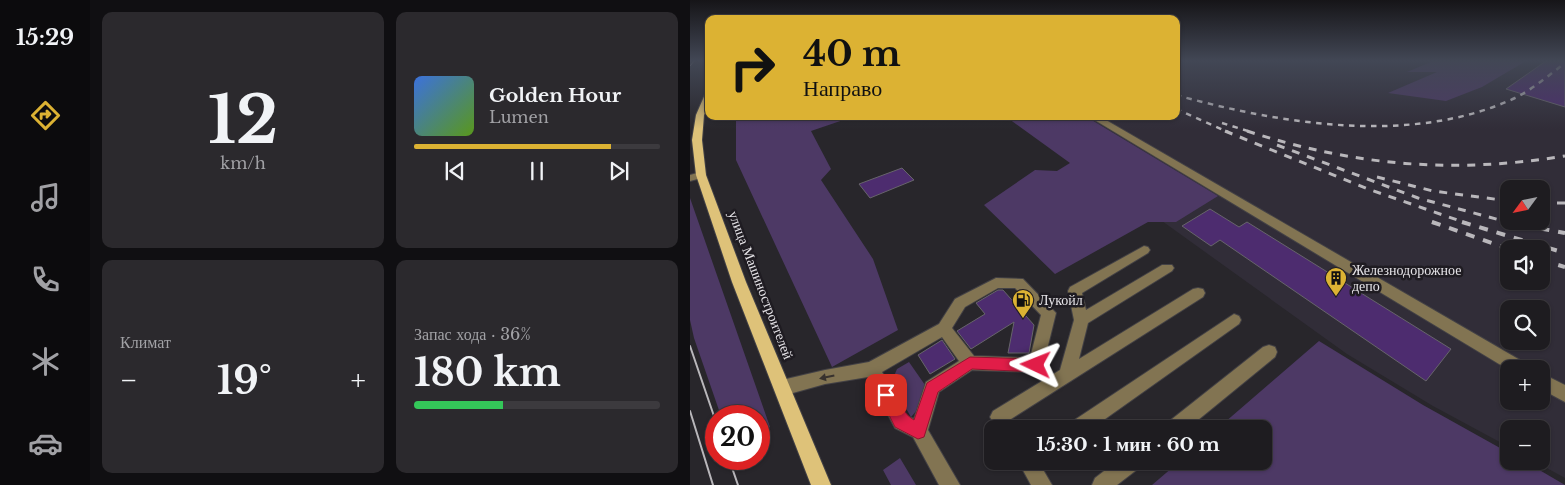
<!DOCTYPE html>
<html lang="ru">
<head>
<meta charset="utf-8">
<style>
	:root { --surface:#1e1c20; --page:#2b292d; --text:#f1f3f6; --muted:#a1a1a5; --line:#3c3a3e; --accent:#dcb233 }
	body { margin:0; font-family:"Libre Baskerville",serif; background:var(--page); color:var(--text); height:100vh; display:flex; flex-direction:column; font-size:19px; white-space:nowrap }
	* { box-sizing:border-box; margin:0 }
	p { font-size:16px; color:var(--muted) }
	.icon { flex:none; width:28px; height:28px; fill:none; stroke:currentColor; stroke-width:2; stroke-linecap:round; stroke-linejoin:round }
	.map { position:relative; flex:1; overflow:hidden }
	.sheet { display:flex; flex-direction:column; gap:12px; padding:12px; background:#100f12; width:600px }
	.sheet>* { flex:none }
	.guide { position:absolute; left:15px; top:15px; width:475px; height:105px; border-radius:10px; box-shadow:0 1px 4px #0004,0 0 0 1px var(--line); background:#dcb233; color:#111; overflow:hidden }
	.needle { width:32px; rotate:237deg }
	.tools { position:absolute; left:810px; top:180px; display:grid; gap:10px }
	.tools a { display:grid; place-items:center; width:50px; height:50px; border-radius:10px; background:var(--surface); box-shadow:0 1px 4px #0004,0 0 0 1px var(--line); font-size:25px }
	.speed { position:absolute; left:15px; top:405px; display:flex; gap:10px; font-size:25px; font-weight:700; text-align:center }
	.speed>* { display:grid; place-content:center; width:65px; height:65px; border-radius:50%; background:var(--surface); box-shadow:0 1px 4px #0004,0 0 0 1px var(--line); line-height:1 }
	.speed .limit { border:8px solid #d22; background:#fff; color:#111 }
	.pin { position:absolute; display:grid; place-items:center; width:42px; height:42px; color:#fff; margin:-21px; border-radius:10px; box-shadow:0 2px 8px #0006 }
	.me { position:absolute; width:55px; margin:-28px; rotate:272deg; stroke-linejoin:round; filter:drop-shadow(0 0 4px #0008) }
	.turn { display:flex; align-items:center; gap:18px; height:105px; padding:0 15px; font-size:22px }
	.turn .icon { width:65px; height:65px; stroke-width:2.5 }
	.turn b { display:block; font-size:35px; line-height:42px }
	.big { font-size:38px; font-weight:700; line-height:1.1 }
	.sheet .tile { flex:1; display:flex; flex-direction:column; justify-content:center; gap:8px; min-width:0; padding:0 18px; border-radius:10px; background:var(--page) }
	.sheet .dial { align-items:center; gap:0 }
	.dial b { font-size:65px; line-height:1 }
	.song { display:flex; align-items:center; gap:15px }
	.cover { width:60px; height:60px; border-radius:8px; background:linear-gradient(135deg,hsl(220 70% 55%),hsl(90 70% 35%)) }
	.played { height:5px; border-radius:2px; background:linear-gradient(90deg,var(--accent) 80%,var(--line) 80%) }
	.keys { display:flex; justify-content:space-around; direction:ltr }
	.heat { display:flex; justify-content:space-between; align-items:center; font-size:28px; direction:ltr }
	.charge { height:8px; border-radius:4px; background:linear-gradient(90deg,#34c759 36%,var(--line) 0) }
	.sheet .tiles { flex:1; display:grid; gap:12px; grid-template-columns:repeat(2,1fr) }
	.trip { position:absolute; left:294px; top:420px; width:288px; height:50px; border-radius:10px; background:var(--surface); box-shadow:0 1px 4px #0004,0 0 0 1px var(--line); font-weight:700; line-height:50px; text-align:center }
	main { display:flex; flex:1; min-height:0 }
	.dock { display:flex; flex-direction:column; width:90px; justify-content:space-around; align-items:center; background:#0c0b0d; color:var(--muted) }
	.dock .icon { width:35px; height:35px }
	.dock .active { color:var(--accent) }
	.dock b { font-size:22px; color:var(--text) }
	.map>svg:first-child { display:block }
	.built { fill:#312d38; fill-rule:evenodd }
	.green { fill:#4d3965 }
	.building { fill:#4d2c6f; stroke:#67646b }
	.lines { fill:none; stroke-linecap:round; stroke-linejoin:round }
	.minor-casing { stroke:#434145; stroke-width:2 }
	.major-casing { stroke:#434145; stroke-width:2 }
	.minor { fill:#827452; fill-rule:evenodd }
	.major { fill:#dec279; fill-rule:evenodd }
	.tram-far1 { stroke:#b9b7bb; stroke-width:1 }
	.tram { stroke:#b9b7bb; stroke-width:2 }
	.rail-far2 { stroke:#b9b7bb; stroke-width:2.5; stroke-dasharray:5.5 5.5; stroke-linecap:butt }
	.rail-far1 { stroke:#b9b7bb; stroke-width:3; stroke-dasharray:8 8; stroke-linecap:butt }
	.rail { stroke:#b9b7bb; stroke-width:4; stroke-dasharray:9 9; stroke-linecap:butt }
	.oneway { fill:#38322e }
	.route { fill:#e11d48; stroke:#92132f }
	.labels { text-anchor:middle; stroke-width:5; stroke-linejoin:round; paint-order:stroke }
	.poi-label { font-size:14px; fill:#e6e4e8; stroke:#1f1c22; text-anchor:start }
	.street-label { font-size:14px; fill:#e6e4e8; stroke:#1f1c22 }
</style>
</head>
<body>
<main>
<nav class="dock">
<b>15:29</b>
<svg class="icon active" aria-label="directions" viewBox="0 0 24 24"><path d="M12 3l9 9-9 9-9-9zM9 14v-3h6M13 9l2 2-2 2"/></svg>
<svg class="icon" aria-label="music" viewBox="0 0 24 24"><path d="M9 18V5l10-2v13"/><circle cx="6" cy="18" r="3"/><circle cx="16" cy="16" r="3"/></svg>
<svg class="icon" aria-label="phone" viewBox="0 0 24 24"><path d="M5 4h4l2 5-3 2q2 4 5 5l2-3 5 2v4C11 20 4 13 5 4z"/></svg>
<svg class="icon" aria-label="climate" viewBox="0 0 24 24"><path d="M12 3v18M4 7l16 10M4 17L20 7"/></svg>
<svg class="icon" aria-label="car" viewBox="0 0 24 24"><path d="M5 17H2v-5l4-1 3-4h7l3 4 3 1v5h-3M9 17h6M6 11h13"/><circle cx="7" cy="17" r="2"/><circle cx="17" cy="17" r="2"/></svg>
</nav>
<section class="sheet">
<div class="tiles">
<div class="tile dial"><b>12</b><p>km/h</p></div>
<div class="tile">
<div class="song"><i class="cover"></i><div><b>Golden Hour</b><p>Lumen</p></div></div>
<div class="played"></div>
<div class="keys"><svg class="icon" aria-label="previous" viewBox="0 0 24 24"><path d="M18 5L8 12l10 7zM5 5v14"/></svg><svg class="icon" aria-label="pause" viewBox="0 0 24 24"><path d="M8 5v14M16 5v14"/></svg><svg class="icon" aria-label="next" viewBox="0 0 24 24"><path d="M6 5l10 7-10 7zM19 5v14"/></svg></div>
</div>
<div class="tile"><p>Климат</p>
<div class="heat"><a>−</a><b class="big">19°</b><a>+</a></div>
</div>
<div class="tile"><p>Запас хода · 36%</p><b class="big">180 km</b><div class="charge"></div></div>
</div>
</section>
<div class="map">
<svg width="875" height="485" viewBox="0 0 875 485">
	<rect width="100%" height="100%" fill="#28262b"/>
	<!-- built -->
	<path class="built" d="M 486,61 L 875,61 L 875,478 L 844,461 L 851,461 L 851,429 L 819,429 L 819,447 L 743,406 L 657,354 L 326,116 L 486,116 ZM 819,189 L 851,189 L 851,221 L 819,221 ZM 819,249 L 851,249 L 851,281 L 819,281 ZM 819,309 L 851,309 L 851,341 L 819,341 ZM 819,369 L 851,369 L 851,401 L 819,401 Z"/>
	<!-- green -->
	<path class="green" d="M 743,61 L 836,61 L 792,87 L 756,101 L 698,93 L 747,72 L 717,72 Z
		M 46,116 L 165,116 L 121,131 L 141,169 L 131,180 L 183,259 L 208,330 L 142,367 L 46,160 Z
		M 315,116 L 395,116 L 528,196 L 486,222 L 458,222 L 365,274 L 294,205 L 345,170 L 367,171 L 380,163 Z
		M 0,198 L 80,427 L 69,433 L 69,416 L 31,416 L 4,338 L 0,320 Z
		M 629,341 L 733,405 L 819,453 L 819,461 L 834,461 L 875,485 L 462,485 L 490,461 L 572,461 L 572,429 L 527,429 Z
		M 219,362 L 235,385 L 228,409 L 221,417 L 201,383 L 207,369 Z
		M 210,458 L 226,485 L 201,485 L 193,470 Z"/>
	<!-- building -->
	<path class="building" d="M 856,61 L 875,61 L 875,107 L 816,89 Z
		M 212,168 L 224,180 L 180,198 L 169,184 Z
		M 520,209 L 549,227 L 557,222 L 761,349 L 736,381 L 530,240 L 521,246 L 492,226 Z
		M 308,290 L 313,290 L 344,325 L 339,353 L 318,353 L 324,322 L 281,349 L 267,331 L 295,314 L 286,303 Z
		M 252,340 L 265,359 L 240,374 L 228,355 Z"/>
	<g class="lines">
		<!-- minor casing -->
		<g class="minor-casing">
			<path id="minor" d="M 398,116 L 409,116 L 837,364 L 839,369 L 819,370 Z
				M 11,172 L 15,173 L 16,175 L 15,177 L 0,181 L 0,175 Z
				M 454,246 L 458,247 L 460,250 L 458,253 L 392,293 L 396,310 L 472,265 L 482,265 L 484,268 L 482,271 L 398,323 L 389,359 L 503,289 L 508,288 L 513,289 L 515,293 L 513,297 L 321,419 L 326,429 L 307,429 L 300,417 L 303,411 L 370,370 L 384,320 L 378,291 L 380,287 Z
				M 306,278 L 333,279 L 366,313 L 352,370 L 346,372 L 282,370 L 249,392 L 238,430 L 270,485 L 249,485 L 223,437 L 205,428 L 178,377 L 135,384 L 92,396 L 86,393 L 84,388 L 86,383 L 92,380 L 135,370 L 179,362 L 249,324 L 265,299 ZM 308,288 L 325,288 L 351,315 L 340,358 L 284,356 L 262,328 L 275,307 ZM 252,337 L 269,361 L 236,382 L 224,419 L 217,416 L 192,372 Z
				M 544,314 L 549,316 L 551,320 L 549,324 L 401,429 L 377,429 L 380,423 Z
				M 579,345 L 585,347 L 587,352 L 585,357 L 497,429 L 474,429 L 477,423 L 573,347 Z
				M 851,373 L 875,385 L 875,402 L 851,389 Z
				M 328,461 L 348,461 L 362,485 L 341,485 Z
				M 427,461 L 451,461 L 449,468 L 427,485 L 402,485 L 405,478 Z"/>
		</g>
		<!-- major casing -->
		<g class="major-casing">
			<path id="major" d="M 16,92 L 19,92 L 19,105 L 14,115 L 12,140 L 16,175 L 56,282 L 141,485 L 121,485 L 42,282 L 6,175 L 2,140 L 6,115 Z"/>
		</g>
		<!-- minor -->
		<use href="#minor" class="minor"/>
		<!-- major -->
		<use href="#major" class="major"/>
		<!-- tram-far1 -->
		<path class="tram-far1" d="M 0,66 L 4,61"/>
		<!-- tram -->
		<path class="tram" d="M 0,346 L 26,422
			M 0,411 L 23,485
			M 39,459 L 48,485"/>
		<!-- rail-far2 -->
		<path class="rail-far2" d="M 486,95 C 591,124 722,146 825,98 C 843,89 859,75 875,63
			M 486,109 L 538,132
			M 532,123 L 561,132"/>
		<!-- rail-far1 -->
		<path class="rail-far1" d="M 535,131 L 678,189 L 776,223
			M 557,131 C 665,166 763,174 875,156
			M 587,145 L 728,198 L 821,223
			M 687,177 L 743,191 L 819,201
			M 851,203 L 875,203
			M 742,222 L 745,223"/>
		<!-- rail -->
		<path class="rail" d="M 742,222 L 819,249
			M 772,222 L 875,253
			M 815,222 L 875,233
			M 851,260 L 875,267"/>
	</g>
	<!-- one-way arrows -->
	<defs><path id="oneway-solid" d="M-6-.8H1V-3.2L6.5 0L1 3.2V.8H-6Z" transform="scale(1.25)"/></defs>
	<use class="oneway" href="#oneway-solid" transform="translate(137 377) rotate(168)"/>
	<!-- sky -->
	<linearGradient id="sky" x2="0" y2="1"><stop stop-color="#161518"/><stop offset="0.47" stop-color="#424755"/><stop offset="1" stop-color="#424755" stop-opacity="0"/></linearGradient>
	<rect width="875" height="129" fill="url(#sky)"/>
	<!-- route -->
	<path class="route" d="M 280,357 L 346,359 L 351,361 L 353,365 L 351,370 L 346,372 L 282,369 L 248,392 L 234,437 L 228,439 L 205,427 L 189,395 L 191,390 L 196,388 C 210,393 210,413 224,420 L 237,383 Z"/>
	<!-- icons -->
	<defs>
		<g id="building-pin" transform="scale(1.125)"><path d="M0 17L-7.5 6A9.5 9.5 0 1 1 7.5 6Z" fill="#dcb233" stroke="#1f1c22"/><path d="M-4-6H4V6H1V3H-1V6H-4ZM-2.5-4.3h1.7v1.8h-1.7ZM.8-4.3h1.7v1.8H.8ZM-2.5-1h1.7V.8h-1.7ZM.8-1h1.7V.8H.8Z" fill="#111"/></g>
		<g id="fuel-pin" transform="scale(1.125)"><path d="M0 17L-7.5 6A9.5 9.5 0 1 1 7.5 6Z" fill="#dcb233" stroke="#1f1c22"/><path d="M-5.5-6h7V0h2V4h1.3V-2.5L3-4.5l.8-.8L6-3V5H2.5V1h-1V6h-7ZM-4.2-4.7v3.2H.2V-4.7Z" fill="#111"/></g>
	</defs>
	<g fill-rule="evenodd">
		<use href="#building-pin" x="646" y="278"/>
		<use href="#fuel-pin" x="333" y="300"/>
	</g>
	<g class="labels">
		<!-- poi labels -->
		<g class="poi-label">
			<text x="662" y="275">Железнодорожное<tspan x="662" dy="16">депо</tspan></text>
			<text x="349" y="305">Лукойл</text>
		</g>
		<!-- street labels -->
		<g class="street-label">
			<text transform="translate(71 285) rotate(69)" y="5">улица Машиностроителей</text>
		</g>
	</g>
</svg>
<div class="tools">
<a><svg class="needle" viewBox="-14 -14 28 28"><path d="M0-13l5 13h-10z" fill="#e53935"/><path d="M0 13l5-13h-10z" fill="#a1a1a5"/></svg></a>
<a><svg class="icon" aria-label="sound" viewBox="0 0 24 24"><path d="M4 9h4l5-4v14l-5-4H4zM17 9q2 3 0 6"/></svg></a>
<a><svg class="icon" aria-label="search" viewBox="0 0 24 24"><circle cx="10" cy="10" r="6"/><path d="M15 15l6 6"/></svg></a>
<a>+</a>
<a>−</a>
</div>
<div class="speed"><div class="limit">20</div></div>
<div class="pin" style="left:196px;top:395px;background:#d93025"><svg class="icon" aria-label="arrive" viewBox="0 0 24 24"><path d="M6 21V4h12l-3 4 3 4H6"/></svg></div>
<svg class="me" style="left:346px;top:365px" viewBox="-20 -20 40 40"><path d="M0-17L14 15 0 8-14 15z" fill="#e11d48" stroke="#fff" stroke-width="4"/></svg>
<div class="trip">15:30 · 1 мин · 60 m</div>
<div class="guide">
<div class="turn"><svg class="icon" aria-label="right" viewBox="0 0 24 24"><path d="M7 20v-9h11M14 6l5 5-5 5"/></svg><div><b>40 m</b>Направо</div></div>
</div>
</div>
</main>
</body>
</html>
